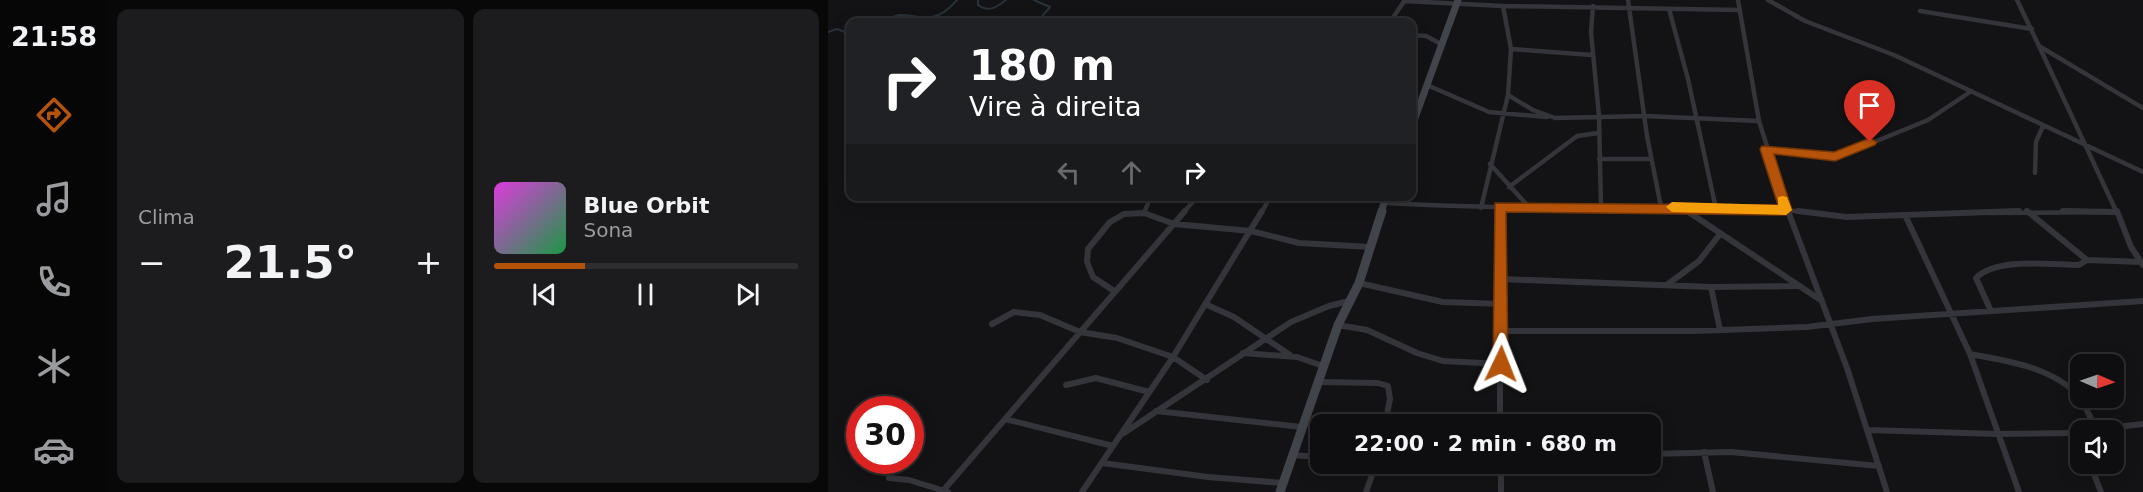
<!DOCTYPE html>
<html lang="pt">
<head>
<meta charset="utf-8">
<style>
	:root { --surface:#0e0e10; --page:#1c1c1e; --text:#f1f3f6; --muted:#9b9c9f; --line:#2e2e30; --accent:#b45309 }
	body { margin:0; font-family:"DejaVu Sans",sans-serif; background:var(--page); color:var(--text); height:100vh; display:flex; flex-direction:column; font-size:22px; white-space:nowrap }
	* { box-sizing:border-box; margin:0 }
	p { font-size:20px; color:var(--muted) }
	.icon { flex:none; width:33px; height:33px; fill:none; stroke:currentColor; stroke-width:2; stroke-linecap:round; stroke-linejoin:round }
	.map { position:relative; flex:1; overflow:hidden }
	.sheet { display:flex; flex-direction:column; gap:9px; padding:9px; background:#080809; width:720px }
	.sheet>* { flex:none }
	.top-card { position:absolute; left:18px; top:18px; width:570px; height:183px; border-radius:12px; box-shadow:0 3px 15px #0003,0 0 0 2px var(--line); background:#202124; color:#fff; overflow:hidden }
	.needle { width:39px; rotate:92deg }
	.controls { position:absolute; left:1242px; top:354px; display:grid; gap:12px }
	.controls a { display:grid; place-items:center; width:54px; height:54px; border-radius:12px; background:var(--surface); box-shadow:0 3px 15px #0003,0 0 0 2px var(--line); font-size:30px }
	.speed { position:absolute; left:18px; top:396px; display:flex; gap:12px; font-size:30px; font-weight:700; text-align:center }
	.speed>* { display:grid; place-content:center; width:78px; height:78px; border-radius:50%; background:var(--surface); box-shadow:0 3px 15px #0003,0 0 0 2px var(--line); line-height:1 }
	.speed .limit { border:9px solid #d22; background:#fff; color:#111 }
	.pin { position:absolute; display:grid; place-items:center; width:51px; height:51px; color:#fff; margin:-62px -26px; border-radius:50% 50% 50% 0; rotate:-45deg; box-shadow:0 0 6px #0007 }
	.pin .icon { rotate:45deg }
	.me { position:absolute; width:66px; margin:-33px; rotate:2deg; stroke-linejoin:round; filter:drop-shadow(0 0 4px #0008) }
	.turn { display:flex; align-items:center; gap:21px; height:126px; padding:0 24px; font-size:27px }
	.turn .icon { width:78px; height:78px; stroke-width:2.5 }
	.turn b { display:block; font-size:42px; line-height:51px }
	.lanes { display:flex; align-items:center; height:57px; padding:0 24px; background:#0003; justify-content:center; gap:30px; direction:ltr }
	.lanes .off { opacity:.35 }
	.big { font-size:45px; font-weight:700; line-height:1.1 }
	.sheet .widget { flex:1; display:flex; flex-direction:column; justify-content:center; gap:9px; min-width:0; padding:0 21px; border-radius:12px; background:var(--page) }
	.song { display:flex; align-items:center; gap:18px }
	.cover { width:72px; height:72px; border-radius:9px; background:linear-gradient(135deg,hsl(300 70% 55%),hsl(140 70% 35%)) }
	.played { height:6px; border-radius:3px; background:linear-gradient(90deg,var(--accent) 30%,var(--line) 30%) }
	.keys { display:flex; justify-content:space-around; direction:ltr }
	.heat { display:flex; justify-content:space-between; align-items:center; font-size:33px; direction:ltr }
	.sheet .tiles { flex:1; display:grid; gap:9px; grid-template-columns:repeat(2,1fr) }
	.trip { position:absolute; left:482px; top:414px; width:351px; height:60px; border-radius:12px; background:var(--surface); box-shadow:0 3px 15px #0003,0 0 0 2px var(--line); font-weight:700; line-height:60px; text-align:center }
	main { display:flex; flex:1; min-height:0 }
	.dock { display:flex; flex-direction:column; width:108px; justify-content:space-around; align-items:center; background:#060606; color:var(--muted) }
	.dock .icon { width:42px; height:42px }
	.dock .on { color:var(--accent) }
	.dock b { font-size:27px; color:var(--text) }
	.map>svg:first-child { display:block }
	.lines { fill:none; stroke-linecap:round; stroke-linejoin:round }
	.stream { stroke:#28323a; stroke-width:2 }
	.street-far1 { stroke:#34353a; stroke-width:4.5 }
	.street { stroke:#34353a; stroke-width:6 }
	.secondary-far1 { stroke:#42444b; stroke-width:7 }
	.secondary { stroke:#42444b; stroke-width:9 }
	.route { fill:#b45309; stroke:#753606; stroke-width:1.5 }
	.slow { fill:#f59e0b }
</style>
</head>
<body>
<main>
<nav class="dock">
<b>21:58</b>
<svg class="icon on" aria-label="directions" viewBox="0 0 24 24"><path d="M12 3l9 9-9 9-9-9zM9 14v-3h6M13 9l2 2-2 2"/></svg>
<svg class="icon" aria-label="music" viewBox="0 0 24 24"><path d="M9 18V5l10-2v13"/><circle cx="6" cy="18" r="3"/><circle cx="16" cy="16" r="3"/></svg>
<svg class="icon" aria-label="phone" viewBox="0 0 24 24"><path d="M5 4h4l2 5-3 2q2 4 5 5l2-3 5 2v4C11 20 4 13 5 4z"/></svg>
<svg class="icon" aria-label="climate" viewBox="0 0 24 24"><path d="M12 3v18M4 7l16 10M4 17L20 7"/></svg>
<svg class="icon" aria-label="car" viewBox="0 0 24 24"><path d="M5 17H2v-5l4-1 3-4h7l3 4 3 1v5h-3M9 17h6M6 11h13"/><circle cx="7" cy="17" r="2"/><circle cx="17" cy="17" r="2"/></svg>
</nav>
<section class="sheet">
<div class="tiles">
<div class="widget"><p>Clima</p>
<div class="heat"><a>−</a><b class="big">21.5°</b><a>+</a></div>
</div>
<div class="widget">
<div class="song"><i class="cover"></i><div><b>Blue Orbit</b><p>Sona</p></div></div>
<div class="played"></div>
<div class="keys"><svg class="icon" aria-label="previous" viewBox="0 0 24 24"><path d="M18 5L8 12l10 7zM5 5v14"/></svg><svg class="icon" aria-label="pause" viewBox="0 0 24 24"><path d="M8 5v14M16 5v14"/></svg><svg class="icon" aria-label="next" viewBox="0 0 24 24"><path d="M6 5l10 7-10 7zM19 5v14"/></svg></div>
</div>
</div>
</section>
<div class="map">
<svg width="1315" height="492" viewBox="0 0 1315 492">
	<rect width="100%" height="100%" fill="#131315"/>
	<g class="lines">
		<!-- stream -->
		<path class="stream" d="M 150,0 L 150,5 C 161,13 169,7 178,0
			M 206,0 L 222,7 L 209,22
			M 107,18 L 114,22
			M 58,22 C 80,1 97,37 129,0
			M 0,32 L 9,29 L 22,34"/>
		<!-- street-far1 -->
		<path class="street-far1" d="M 800,0 L 819,136 L 833,207
			M 910,0 L 931,121 L 960,213
			M 940,0 L 977,21 L 1066,55 L 1315,172
			M 1189,0 L 1211,46 L 1315,108
			M 576,1 L 675,6 L 912,10
			M 675,6 L 683,49 L 680,95 L 705,110 L 727,118 L 817,116 L 931,121
			M 765,6 L 763,32 L 771,116 L 773,208
			M 841,9 L 860,79 L 888,209
			M 1092,11 L 1204,29
			M 562,22 L 577,0
			M 584,35 L 598,36 L 615,45
			M 1211,46 L 1289,213
			M 683,49 L 764,55
			M 599,85 L 661,112 L 719,117
			M 938,149 L 1012,156 L 1100,120 L 1142,92
			M 771,159 L 823,159
			M 662,164 L 700,206
			M 1207,173 L 1208,142 L 1215,126
			M 681,187 L 749,136 L 770,133
			M 557,203 C 690,210 824,208 958,210 L 983,213
			M 672,207 L 672,213
			M 653,208 L 680,95
			M 854,208 L 861,213
			M 1199,211 L 1201,213
			M 316,213 L 323,196
			M 355,213 L 370,196
			M 433,213 L 443,196
			M 1161,213 L 1289,212"/>
		<!-- street -->
		<path class="street" d="M 859,211 L 994,301
			M 960,211 L 1019,368 L 1059,492
			M 970,211 L 1019,217 L 1191,211
			M 1199,211 L 1259,260 L 1313,262
			M 1235,211 L 1289,212
			M 1289,211 L 1303,247 L 1315,265
			M 1078,217 L 1142,354 L 1191,492
			M 673,279 L 883,287 L 970,286
			M 531,283 L 615,302 L 674,304
			M 840,284 L 871,261 L 892,234
			M 883,287 L 892,330
			M 286,291 L 265,277 L 259,262 L 260,249 L 282,222 L 296,214 L 316,213 L 346,224 L 423,231 L 471,243 L 543,247
			M 377,304 L 406,317 L 462,355
			M 1163,311 L 1148,278 C 1169,257 1223,265 1251,265 L 1259,260
			M 164,324 L 186,312 L 212,315 L 252,332 L 289,338 L 345,357 L 379,380
			M 510,325 L 539,330 L 589,353 L 615,361 L 673,364
			M 674,331 L 865,331 L 979,327 L 1044,319 L 1315,301
			M 415,353 L 469,357 L 495,366
			M 1142,354 C 1180,361 1224,367 1252,397
			M 490,382 L 550,383 L 560,386 L 562,399 L 557,424
			M 238,385 L 268,378 L 321,392
			M 1253,398 L 1268,429
			M 328,411 L 473,427
			M 177,419 L 285,446
			M 672,424 L 672,211
			M 1040,430 L 1170,434 L 1252,433
			M 1262,430 L 1315,424
			M 296,433 L 463,322 L 501,306 L 521,301
			M 876,452 L 885,492
			M 822,454 L 903,452 L 1051,466
			M 464,455 L 492,457
			M 274,463 L 380,477 L 455,483
			M 673,464 L 673,492
			M 1262,464 L 1273,492
			M 61,478 L 81,480 L 120,492
			M 114,492 L 357,211
			M 254,492 L 345,357 L 434,211
			M 538,492 L 548,464"/>
		<!-- secondary-far1 -->
		<path class="secondary-far1" d="M 584,126 L 630,0
			M 553,213 L 558,196"/>
		<!-- secondary -->
		<path class="secondary" d="M 452,492 L 510,325 L 531,283 L 554,211"/>
	</g>
	<!-- route -->
	<path class="route" d="M 1042,138 L 1049,142 L 1047,145 L 1007,161 L 946,154 L 964,210 L 958,215 L 678,212 L 680,364 L 678,368 L 667,368 L 665,364 L 667,203 L 950,205 L 932,149 L 934,146 L 1006,152 Z"/>
	<!-- slow -->
	<path class="slow" d="M 955,196 L 959,197 L 964,210 L 958,215 L 844,212 L 838,207 L 844,202 L 950,205 L 950,197 Z"/>
</svg>
<div class="controls">
<a><svg class="needle" viewBox="-14 -14 28 28"><path d="M0-13l5 13h-10z" fill="#e53935"/><path d="M0 13l5-13h-10z" fill="#9b9c9f"/></svg></a>
<a><svg class="icon" aria-label="sound" viewBox="0 0 24 24"><path d="M4 9h4l5-4v14l-5-4H4zM17 9q2 3 0 6"/></svg></a>
</div>
<div class="speed"><div class="limit">30</div></div>
<div class="pin" style="left:1042px;top:142px;background:#d93025"><svg class="icon" aria-label="arrive" viewBox="0 0 24 24"><path d="M6 21V4h12l-3 4 3 4H6"/></svg></div>
<svg class="me" style="left:673px;top:364px" viewBox="-20 -20 40 40"><path d="M0-17L14 15 0 8-14 15z" fill="#b45309" stroke="#fff" stroke-width="4"/></svg>
<div class="trip">22:00 · 2 min · 680 m</div>
<div class="top-card">
<div class="turn"><svg class="icon" aria-label="right" viewBox="0 0 24 24"><path d="M7 20v-9h11M14 6l5 5-5 5"/></svg><div><b>180 m</b>Vire à direita</div></div>
<div class="lanes"><svg class="icon off" aria-label="left" viewBox="0 0 24 24"><path d="M17 20v-9H6M10 6l-5 5 5 5"/></svg><svg class="icon off" aria-label="ahead" viewBox="0 0 24 24"><path d="M12 20V5M6 11l6-6 6 6"/></svg><svg class="icon" aria-label="right" viewBox="0 0 24 24"><path d="M7 20v-9h11M14 6l5 5-5 5"/></svg></div>
</div>
</div>
</main>
</body>
</html>
